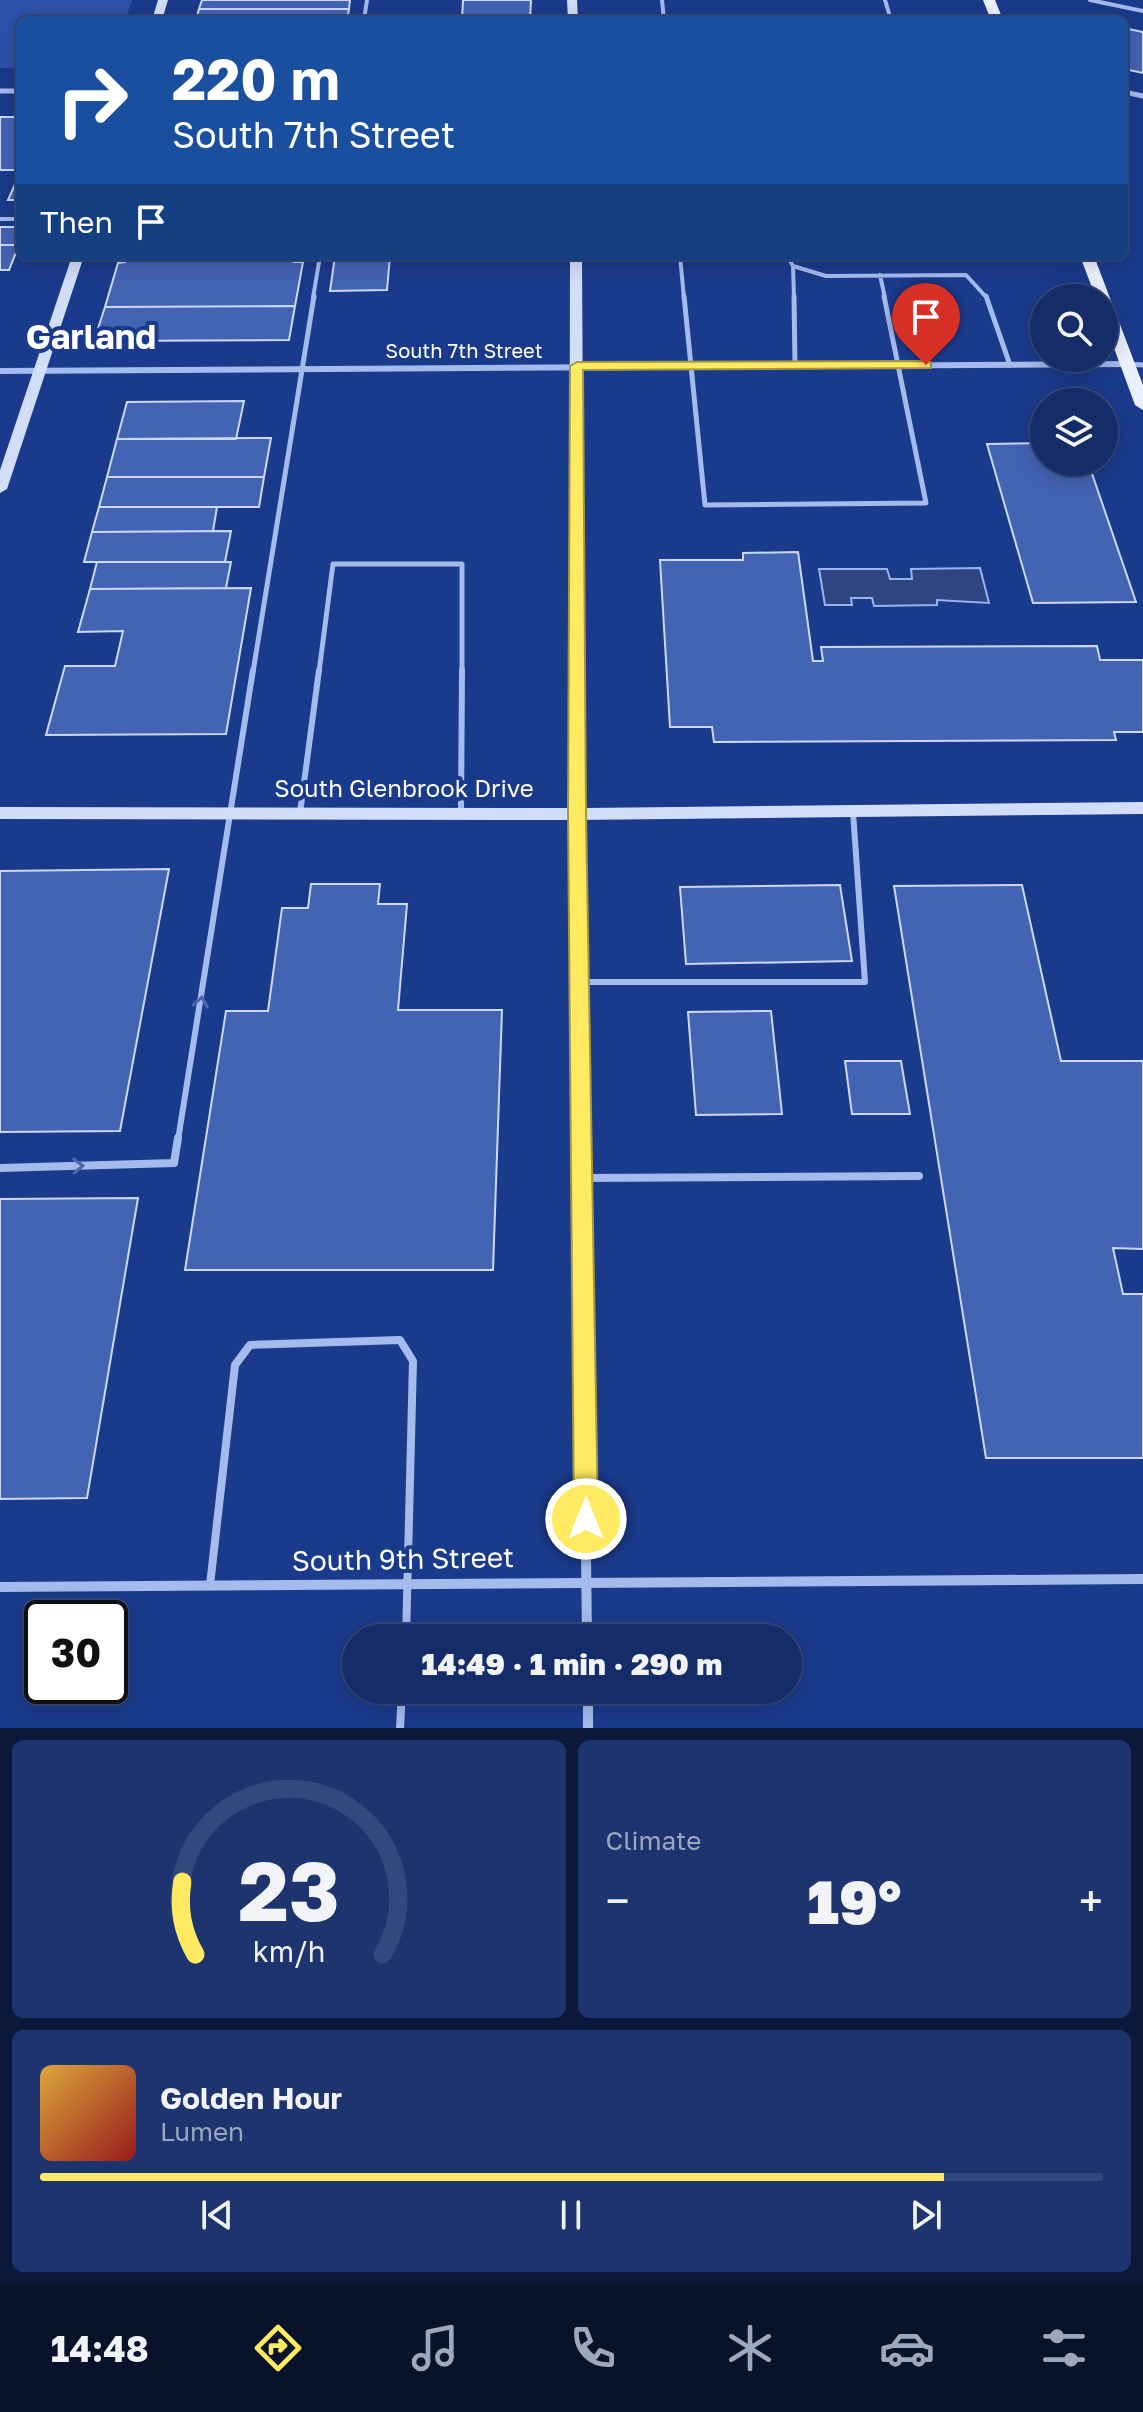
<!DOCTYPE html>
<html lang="en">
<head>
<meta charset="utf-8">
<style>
	:root { --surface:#142c68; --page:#1d346e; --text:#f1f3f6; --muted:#9da7c0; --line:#33487c; --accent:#ffea61 }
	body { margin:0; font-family:"Golos Text",sans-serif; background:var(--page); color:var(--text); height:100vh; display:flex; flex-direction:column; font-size:30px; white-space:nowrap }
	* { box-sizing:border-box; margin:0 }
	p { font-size:26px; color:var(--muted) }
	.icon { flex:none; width:44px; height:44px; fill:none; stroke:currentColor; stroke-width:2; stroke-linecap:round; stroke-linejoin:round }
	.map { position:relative; height:1728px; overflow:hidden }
	.drawer { display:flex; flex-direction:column; gap:12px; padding:12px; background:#0b1839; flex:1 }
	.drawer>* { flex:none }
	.top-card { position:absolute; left:16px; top:16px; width:1112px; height:244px; border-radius:12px; box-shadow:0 4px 20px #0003,0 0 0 2px var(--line); background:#1a4fa0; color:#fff; overflow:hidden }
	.tools { position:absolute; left:1030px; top:284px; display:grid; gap:16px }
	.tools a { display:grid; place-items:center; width:88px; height:88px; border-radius:50%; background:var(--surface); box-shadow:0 4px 20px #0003,0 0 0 2px var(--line); font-size:40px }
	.speed { position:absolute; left:24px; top:1600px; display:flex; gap:16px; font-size:40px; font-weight:700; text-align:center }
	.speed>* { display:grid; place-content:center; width:104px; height:104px; border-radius:50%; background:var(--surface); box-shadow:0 4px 20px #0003,0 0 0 2px var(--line); line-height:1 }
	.speed .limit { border:4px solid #111; border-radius:12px; background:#fff; color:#111 }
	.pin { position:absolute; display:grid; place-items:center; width:68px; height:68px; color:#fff; margin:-82px -34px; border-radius:50% 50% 50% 0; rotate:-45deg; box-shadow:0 0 8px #0007 }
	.pin .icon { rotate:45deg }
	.me { position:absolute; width:88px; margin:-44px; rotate:0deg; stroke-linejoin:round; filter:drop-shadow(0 0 6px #0008) }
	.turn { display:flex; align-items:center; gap:28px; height:168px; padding:0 24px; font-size:36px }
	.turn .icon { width:104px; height:104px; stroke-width:2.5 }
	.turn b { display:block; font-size:56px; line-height:68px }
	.then { display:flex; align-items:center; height:76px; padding:0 24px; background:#0003; gap:16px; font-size:30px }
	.big { font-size:60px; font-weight:800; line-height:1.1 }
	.drawer .card { flex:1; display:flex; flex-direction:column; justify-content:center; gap:12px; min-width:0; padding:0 28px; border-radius:12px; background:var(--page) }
	.drawer .dial { align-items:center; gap:0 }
	.dial svg { height:208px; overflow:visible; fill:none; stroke:var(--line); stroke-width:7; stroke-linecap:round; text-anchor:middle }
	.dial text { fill:var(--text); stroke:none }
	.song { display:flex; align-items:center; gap:24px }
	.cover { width:96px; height:96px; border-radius:12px; background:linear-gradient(135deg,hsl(40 70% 55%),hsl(0 70% 35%)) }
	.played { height:8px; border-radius:4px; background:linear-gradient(90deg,var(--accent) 85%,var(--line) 85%) }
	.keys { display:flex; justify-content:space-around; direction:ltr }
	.heat { display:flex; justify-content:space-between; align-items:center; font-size:44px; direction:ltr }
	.drawer .tiles { flex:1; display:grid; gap:12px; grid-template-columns:1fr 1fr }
	.card:last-child { grid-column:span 2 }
	.trip { position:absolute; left:342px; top:1624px; width:460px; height:80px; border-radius:40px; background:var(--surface); box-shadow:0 4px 20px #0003,0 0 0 2px var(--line); font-weight:800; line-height:80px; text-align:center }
	.tabs { display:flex; height:128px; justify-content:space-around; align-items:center; background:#08122a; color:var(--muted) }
	.tabs .icon { width:56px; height:56px }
	.tabs .on { color:var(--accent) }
	.tabs b { font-size:36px; color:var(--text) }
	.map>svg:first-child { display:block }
	.green { fill:#2d52a9 }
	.water { fill:#2e4582; stroke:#98b3ef; stroke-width:2 }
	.building { fill:#4363b3; stroke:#cbd8f9; stroke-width:2 }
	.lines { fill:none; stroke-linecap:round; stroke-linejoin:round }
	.lane-far3 { stroke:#a5baed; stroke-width:4 }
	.lane-far2 { stroke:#a5baed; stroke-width:5 }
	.lane-far1 { stroke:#a5baed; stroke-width:6 }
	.lane { stroke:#a5baed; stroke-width:8 }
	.street-far3 { stroke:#a5baed; stroke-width:5 }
	.street-far2 { stroke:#a5baed; stroke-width:6 }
	.street-far1 { stroke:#a5baed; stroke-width:8 }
	.street { stroke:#a5baed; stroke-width:10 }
	.secondary { fill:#d2ddf9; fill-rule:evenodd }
	.primary { fill:#ebf0ff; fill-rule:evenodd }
	.oneway { stroke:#4b67ad }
	.route { fill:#ffea61; stroke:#a6983f; stroke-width:2 }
	.labels { text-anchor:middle; stroke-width:8; stroke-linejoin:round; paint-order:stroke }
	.far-street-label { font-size:20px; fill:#fff; stroke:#1a3a8b }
	.street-label { font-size:24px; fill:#fff; stroke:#1a3a8b }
	.near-street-label { font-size:28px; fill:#fff; stroke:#1a3a8b }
	.far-town-label { font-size:34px; font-weight:bold; fill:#fff; stroke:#1a3a8b }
</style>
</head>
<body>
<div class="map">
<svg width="1143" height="1728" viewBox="0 0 1143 1728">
	<rect width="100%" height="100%" fill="#1a3a8b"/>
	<!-- green -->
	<path class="green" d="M 0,0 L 132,0 L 125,20 L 20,20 L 20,68 L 0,68 Z"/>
	<!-- water -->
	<path class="water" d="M 980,568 L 989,603 L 937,600 L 937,605 L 874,606 L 872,598 L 851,598 L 852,605 L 825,605 L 819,569 L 887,569 L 890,579 L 912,579 L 911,569 Z"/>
	<!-- building -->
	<path class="building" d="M 202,0 L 350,0 L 349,9 L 199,9 Z
		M 463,0 L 531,0 L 530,20 L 462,20 Z
		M 199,9 L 349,9 L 347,20 L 196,20 Z
		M 1124,28 L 1143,32 L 1143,73 L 1124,69 Z
		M 0,117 L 20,117 L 20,170 L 0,170 Z
		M 20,173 L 20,200 L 8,200 Z
		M 0,227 L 20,227 L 19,245 L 0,245 Z
		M 0,245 L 19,245 L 9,270 L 0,270 Z
		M 127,256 L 295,256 L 294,262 L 303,262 L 295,306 L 105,307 L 118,263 L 125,262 Z
		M 335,256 L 390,256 L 387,290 L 330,291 Z
		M 295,306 L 289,340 L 94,341 L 105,307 Z
		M 244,401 L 236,439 L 117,439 L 127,402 Z
		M 271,438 L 264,477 L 107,477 L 117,439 Z
		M 1044,443 L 1044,462 L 1088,462 L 1136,602 L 1033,603 L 987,444 Z
		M 107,477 L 264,477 L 259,507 L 99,507 Z
		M 99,507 L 217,507 L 213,531 L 92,532 Z
		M 231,531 L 225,562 L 84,562 L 92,532 Z
		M 798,552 L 813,661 L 823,661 L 821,647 L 1097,646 L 1100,660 L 1143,660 L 1143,732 L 1114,732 L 1116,740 L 714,742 L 712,727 L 670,727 L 660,560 L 743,560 L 743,553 Z
		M 97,562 L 231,562 L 226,588 L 90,589 Z
		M 251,588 L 226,734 L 46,735 L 65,666 L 115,666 L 123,631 L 78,632 L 90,589 Z
		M 169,869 L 120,1131 L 0,1132 L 0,871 Z
		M 311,884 L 380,884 L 378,904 L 407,904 L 398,1010 L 502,1010 L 493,1270 L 185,1270 L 226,1011 L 268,1011 L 282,908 L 308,908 Z
		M 840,885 L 852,961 L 686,964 L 680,887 Z
		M 1022,885 L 1061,1061 L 1143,1061 L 1143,1249 L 1113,1248 L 1123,1294 L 1143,1294 L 1143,1458 L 986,1458 L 894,886 Z
		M 771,1011 L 782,1114 L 696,1115 L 688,1012 Z
		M 845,1061 L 901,1061 L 910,1114 L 852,1114 Z
		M 138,1198 L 87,1498 L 0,1499 L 0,1199 Z"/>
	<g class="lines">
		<!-- lane-far3 -->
		<path class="lane-far3" d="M 662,0 L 664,20
			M 885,0 L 891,20
			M 1090,0 L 1143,11
			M 364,20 L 367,0
			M 0,219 L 20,219
			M 680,256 L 684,298
			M 787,256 L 793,266 L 826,276 L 966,275 L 987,298
			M 793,266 L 794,298
			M 880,275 L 885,298
			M 313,298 L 320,256"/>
		<!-- lane-far2 -->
		<path class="lane-far2" d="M 684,296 L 705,505 L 926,503 L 884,296
			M 794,296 L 795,365
			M 986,296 L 1010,365
			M 1128,364 L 1143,365
			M 253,672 L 314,296
			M 319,672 L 333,564 L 462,564 L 462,672"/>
		<!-- lane-far1 -->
		<path class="lane-far1" d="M 300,813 L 319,670
			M 461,813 L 462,670
			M 579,982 L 865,982 L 853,812
			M 178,1140 L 253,670"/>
		<!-- lane -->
		<path class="lane" d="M 0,1168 L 174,1163 L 178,1138
			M 583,1178 L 919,1176
			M 210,1585 L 235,1365 L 250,1345 L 400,1340 L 413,1361 L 406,1638
			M 400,1728 L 402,1690"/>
		<!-- street-far3 -->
		<path class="street-far3" d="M 0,91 L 20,91
			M 1124,92 L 1143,96"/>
		<!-- street-far2 -->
		<path class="street-far2" d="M 0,371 L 1128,364"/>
		<!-- street-far1 -->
		<path class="street-far1" d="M 577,814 L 581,1140"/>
		<!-- street -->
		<path class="street" d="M 581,1138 L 587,1638
			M 0,1587 L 1143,1579
			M 588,1690 L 588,1728"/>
		<!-- secondary -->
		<path class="secondary" d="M 158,0 L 168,0 L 162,20 L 152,20 Z
			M 567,0 L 577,0 L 578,20 L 568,20 Z
			M 72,256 L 84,256 L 7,489 L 0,493 L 0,470 Z
			M 570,256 L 582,256 L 585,808 L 1143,802 L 1143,814 L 577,820 L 0,819 L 0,807 L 569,808 Z"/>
		<!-- primary -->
		<path class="primary" d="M 983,0 L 995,0 L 1003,20 L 991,20 Z
			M 1080,256 L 1094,256 L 1143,385 L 1143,410 L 1135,405 L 1104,321 L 1104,298 L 1096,298 Z"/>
	</g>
	<!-- one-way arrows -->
	<defs><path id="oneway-chevron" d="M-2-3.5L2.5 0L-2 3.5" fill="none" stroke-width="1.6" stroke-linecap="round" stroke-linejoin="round" transform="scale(2)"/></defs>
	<g class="oneway">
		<use href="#oneway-chevron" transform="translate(201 1002) rotate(-81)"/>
		<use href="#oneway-chevron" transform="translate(78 1166) rotate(-2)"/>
	</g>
	<!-- route -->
	<path class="route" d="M 926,361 L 931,362 L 931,368 L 583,370 L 586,814 L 598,1519 L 595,1527 L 586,1531 L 577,1527 L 574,1519 L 568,814 L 570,366 L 577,362 Z"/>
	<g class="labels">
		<!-- far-street labels -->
		<g class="far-street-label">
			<text x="464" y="358">South 7th Street</text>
		</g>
		<!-- street labels -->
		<g class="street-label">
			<text x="404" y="797">South Glenbrook Drive</text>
		</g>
		<!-- near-street labels -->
		<g class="near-street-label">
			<text transform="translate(403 1559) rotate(-1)" y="10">South 9th Street</text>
		</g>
		<!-- far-town labels -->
		<g class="far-town-label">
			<text x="91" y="349">Garland</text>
		</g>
	</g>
</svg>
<div class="tools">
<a><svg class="icon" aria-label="search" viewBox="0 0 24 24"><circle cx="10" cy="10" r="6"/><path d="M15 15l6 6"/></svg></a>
<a><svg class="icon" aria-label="layers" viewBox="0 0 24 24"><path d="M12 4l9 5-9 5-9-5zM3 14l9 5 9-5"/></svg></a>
</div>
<div class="speed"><div class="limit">30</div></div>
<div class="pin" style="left:926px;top:365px;background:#d93025"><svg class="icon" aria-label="arrive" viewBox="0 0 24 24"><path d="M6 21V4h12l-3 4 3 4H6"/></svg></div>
<svg class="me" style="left:586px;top:1519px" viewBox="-20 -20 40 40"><circle r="17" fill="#ffea61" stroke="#fff" stroke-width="3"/><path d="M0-11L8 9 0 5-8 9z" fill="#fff"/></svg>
<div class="trip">14:49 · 1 min · 290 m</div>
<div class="top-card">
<div class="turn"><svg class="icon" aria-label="right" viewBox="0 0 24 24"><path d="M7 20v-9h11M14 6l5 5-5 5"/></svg><div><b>220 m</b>South 7th Street</div></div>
<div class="then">Then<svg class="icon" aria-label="arrive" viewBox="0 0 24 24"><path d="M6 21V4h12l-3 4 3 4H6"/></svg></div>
</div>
</div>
<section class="drawer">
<div class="tiles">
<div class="card dial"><svg viewBox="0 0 100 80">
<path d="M14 69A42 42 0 1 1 86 69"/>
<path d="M14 69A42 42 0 0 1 9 41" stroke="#ffea61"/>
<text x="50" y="56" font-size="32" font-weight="700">23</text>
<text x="50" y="72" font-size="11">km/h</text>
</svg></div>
<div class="card"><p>Climate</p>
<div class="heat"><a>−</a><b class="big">19°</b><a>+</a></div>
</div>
<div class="card">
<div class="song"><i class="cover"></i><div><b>Golden Hour</b><p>Lumen</p></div></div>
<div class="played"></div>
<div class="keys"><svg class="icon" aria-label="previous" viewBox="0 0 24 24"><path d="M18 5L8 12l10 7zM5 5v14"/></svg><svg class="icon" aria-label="pause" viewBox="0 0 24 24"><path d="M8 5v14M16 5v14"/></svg><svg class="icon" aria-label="next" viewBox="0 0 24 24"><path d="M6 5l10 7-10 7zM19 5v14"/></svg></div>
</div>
</div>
</section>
<nav class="tabs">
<b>14:48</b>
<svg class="icon on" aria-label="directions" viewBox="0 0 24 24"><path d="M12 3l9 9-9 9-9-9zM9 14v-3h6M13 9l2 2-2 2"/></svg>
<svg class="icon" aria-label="music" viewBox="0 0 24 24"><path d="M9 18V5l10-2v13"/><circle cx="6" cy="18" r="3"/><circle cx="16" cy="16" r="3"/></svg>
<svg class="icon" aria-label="phone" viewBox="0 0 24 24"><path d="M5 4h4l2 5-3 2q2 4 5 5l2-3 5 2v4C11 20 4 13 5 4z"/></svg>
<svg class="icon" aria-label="climate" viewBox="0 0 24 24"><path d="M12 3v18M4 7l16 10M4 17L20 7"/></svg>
<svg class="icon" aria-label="car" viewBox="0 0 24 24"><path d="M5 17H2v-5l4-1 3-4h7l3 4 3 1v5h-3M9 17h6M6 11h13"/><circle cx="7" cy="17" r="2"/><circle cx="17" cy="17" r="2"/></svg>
<svg class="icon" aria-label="filters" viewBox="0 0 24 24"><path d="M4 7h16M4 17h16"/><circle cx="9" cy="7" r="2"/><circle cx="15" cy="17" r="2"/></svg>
</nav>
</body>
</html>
